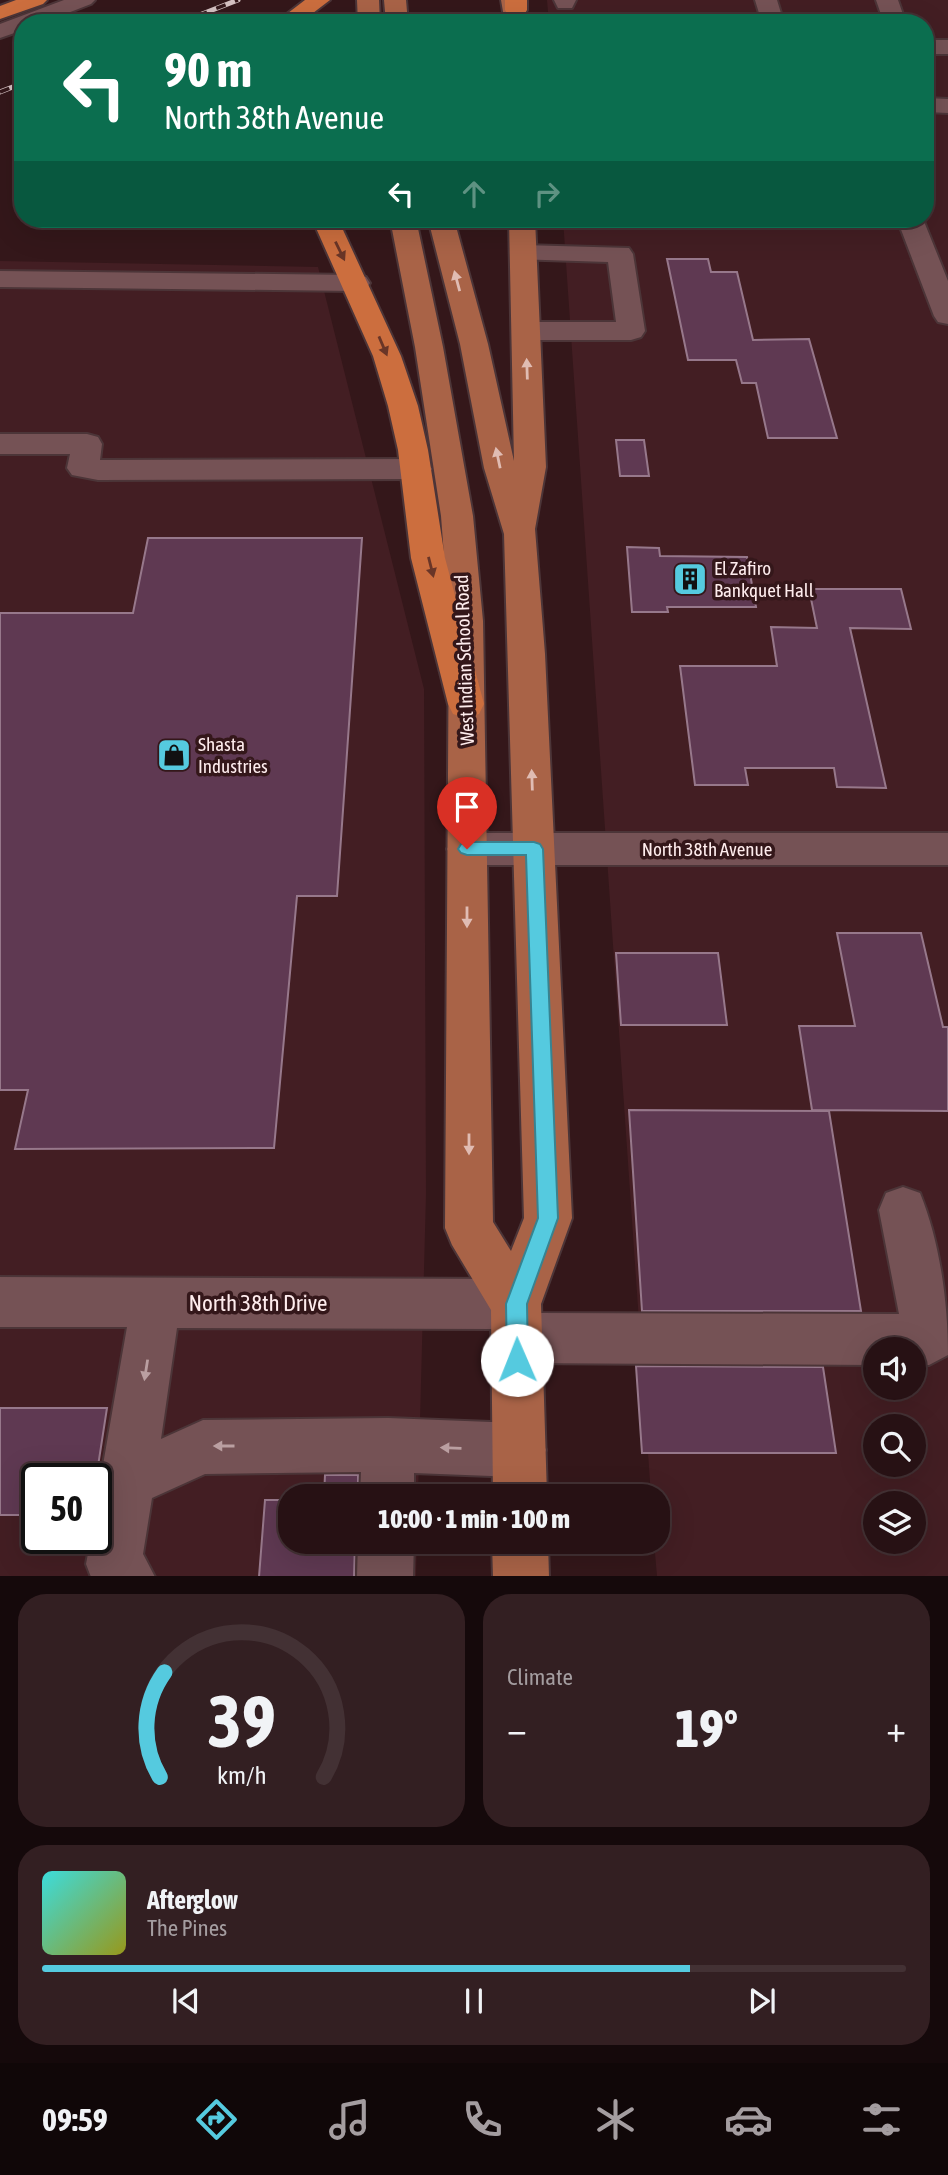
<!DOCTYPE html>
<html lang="en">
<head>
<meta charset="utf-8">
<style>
	:root { --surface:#271114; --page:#331f22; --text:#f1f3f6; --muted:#a49da0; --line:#433134; --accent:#55cadf }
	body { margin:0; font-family:"Asap Condensed",sans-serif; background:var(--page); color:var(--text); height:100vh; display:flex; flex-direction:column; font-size:26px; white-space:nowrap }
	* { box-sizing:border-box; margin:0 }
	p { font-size:23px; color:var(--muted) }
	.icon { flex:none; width:38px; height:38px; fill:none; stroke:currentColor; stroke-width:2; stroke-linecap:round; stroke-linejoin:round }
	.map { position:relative; height:1576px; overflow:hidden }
	.drawer { display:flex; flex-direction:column; gap:18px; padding:18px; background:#15090b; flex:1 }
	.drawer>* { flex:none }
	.hud { position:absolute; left:14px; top:14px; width:920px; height:214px; border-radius:28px; box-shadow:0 7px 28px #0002,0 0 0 2px var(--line); background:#0b6e4f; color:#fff; overflow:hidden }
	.tools { position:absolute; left:863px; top:1337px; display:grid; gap:14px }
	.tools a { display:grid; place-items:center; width:63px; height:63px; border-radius:50%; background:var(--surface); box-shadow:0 7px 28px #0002,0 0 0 2px var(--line); font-size:35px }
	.speed { position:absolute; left:21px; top:1463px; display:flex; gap:14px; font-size:35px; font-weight:700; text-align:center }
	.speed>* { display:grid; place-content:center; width:91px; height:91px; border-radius:50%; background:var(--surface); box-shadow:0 7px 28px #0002,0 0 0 2px var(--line); line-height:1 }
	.speed .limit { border:4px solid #111; border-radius:10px; background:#fff; color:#111 }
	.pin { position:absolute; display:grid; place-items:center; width:60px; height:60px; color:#fff; margin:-72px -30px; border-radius:50% 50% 50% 0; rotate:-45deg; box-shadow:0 0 7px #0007 }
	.pin .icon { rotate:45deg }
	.me { position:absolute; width:77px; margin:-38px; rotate:359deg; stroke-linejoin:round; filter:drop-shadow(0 0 5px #0008) }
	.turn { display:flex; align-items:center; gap:24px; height:147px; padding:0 35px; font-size:32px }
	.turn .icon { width:91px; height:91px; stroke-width:2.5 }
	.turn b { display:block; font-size:49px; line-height:60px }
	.lanes { display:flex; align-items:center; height:66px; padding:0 35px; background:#0003; justify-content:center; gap:35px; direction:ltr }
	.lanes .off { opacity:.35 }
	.big { font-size:52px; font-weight:800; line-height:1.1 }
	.drawer .tile { flex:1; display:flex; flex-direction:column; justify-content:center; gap:10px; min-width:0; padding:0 24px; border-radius:28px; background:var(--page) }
	.drawer .dial { align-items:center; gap:0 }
	.dial svg { height:182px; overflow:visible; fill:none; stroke:var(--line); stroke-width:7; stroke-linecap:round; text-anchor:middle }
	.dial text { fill:var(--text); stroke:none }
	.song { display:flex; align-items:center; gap:21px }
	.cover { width:84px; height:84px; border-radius:10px; background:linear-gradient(135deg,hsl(180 70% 55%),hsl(60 70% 35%)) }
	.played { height:7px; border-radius:4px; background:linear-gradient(90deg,var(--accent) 75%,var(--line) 75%) }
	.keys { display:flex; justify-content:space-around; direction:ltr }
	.heat { display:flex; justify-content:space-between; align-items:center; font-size:38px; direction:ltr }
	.drawer .tiles { flex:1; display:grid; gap:18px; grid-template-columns:1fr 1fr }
	.tile:last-child { grid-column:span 2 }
	.trip { position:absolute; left:278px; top:1484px; width:392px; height:70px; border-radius:28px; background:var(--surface); box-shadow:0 7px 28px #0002,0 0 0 2px var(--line); font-weight:800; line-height:70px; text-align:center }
	.tabs { display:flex; height:112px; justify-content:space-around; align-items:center; background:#100708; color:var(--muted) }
	.tabs .icon { width:49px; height:49px }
	.tabs .selected { color:var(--accent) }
	.tabs b { font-size:32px; color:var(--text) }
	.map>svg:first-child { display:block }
	.built { fill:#431e23; fill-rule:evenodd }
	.building { fill:#5f3952; stroke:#97788b; stroke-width:2 }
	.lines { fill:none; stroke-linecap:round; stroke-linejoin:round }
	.minor-casing { stroke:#4c3538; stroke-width:4 }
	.major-casing { stroke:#4c3538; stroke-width:4 }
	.highway-casing { stroke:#4c3538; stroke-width:4 }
	.minor { fill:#755255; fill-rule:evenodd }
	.major { fill:#a96347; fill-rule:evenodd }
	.highway { fill:#cc6e3e; fill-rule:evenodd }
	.rail-casing { stroke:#d6c2c3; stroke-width:5 }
	.rail { stroke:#34171a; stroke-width:3.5; stroke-dasharray:10; stroke-linecap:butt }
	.oneway { fill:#693527 }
	.oneway2 { fill:#e0bcb3 }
	.oneway3 { fill:#ba9fa1 }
	.route { fill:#55cadf; stroke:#378391; stroke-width:2 }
	.labels { text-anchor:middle; stroke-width:7; stroke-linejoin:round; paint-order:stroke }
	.poi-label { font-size:19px; fill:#feeced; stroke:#34171a; text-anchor:start }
	.street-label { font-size:19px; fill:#feeced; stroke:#34171a }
	.near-street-label { font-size:23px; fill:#feeced; stroke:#34171a }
</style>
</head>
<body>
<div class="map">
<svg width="948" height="1577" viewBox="0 0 948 1577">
	<rect width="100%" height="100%" fill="#34171a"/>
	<!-- built -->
	<path class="built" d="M 547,0 L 948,0 L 948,1576 L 657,1576 L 654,1542 L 658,1542 L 658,1496 L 651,1496 L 563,219 L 926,219 L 926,23 L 549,23 ZM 875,1349 L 914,1349 L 914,1388 L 875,1388 ZM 875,1426 L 914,1426 L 914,1465 L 875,1465 ZM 875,1503 L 914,1503 L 914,1542 L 875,1542 Z
		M 0,261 L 318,267 L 424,689 L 426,1194 L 418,1496 L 290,1496 L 290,1542 L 417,1542 L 416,1576 L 0,1577 ZM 37,1479 L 96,1479 L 96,1538 L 37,1538 Z"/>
	<!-- building -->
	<path class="building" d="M 667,259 L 708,259 L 711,272 L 737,272 L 753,340 L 809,339 L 837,438 L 768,438 L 756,383 L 742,383 L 736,360 L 688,360 Z
		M 616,440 L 644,440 L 649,476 L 620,476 Z
		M 148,538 L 362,538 L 337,896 L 297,896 L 274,1148 L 15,1149 L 28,1090 L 0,1090 L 0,613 L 133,613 Z
		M 627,547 L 659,548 L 660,556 L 747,557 L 756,607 L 667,607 L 668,612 L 632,612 Z
		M 809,589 L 901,589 L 911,629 L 850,628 L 886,788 L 837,787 L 834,768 L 745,768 L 748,785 L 695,785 L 680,666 L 777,666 L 771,627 L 817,628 Z
		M 837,933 L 921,933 L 943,1027 L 948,1027 L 948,1111 L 812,1110 L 799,1026 L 855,1026 Z
		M 616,953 L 718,953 L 727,1025 L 621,1025 Z
		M 629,1110 L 829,1111 L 861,1311 L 642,1311 Z
		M 636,1366 L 823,1367 L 836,1453 L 642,1453 Z
		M 0,1408 L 107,1408 L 96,1479 L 37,1479 L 37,1515 L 0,1515 Z
		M 325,1475 L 358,1475 L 358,1496 L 324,1496 Z
		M 265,1500 L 290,1500 L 290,1542 L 355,1542 L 354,1577 L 259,1577 Z"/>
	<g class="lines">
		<!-- minor casing -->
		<g class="minor-casing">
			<path id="minor" d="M 64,0 L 95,0 L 91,4 L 42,23 L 23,23 L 23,30 L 0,38 L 0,24 Z
				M 554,0 L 576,0 L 572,8 L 558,8 Z
				M 755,0 L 777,0 L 784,23 L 762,23 Z
				M 876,0 L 898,0 L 906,23 L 884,23 Z
				M 926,40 L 948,40 L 948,54 L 926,54 Z
				M 926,98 L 948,99 L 948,113 L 926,112 Z
				M 897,219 L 923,219 L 948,281 L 948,324 L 938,322 L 934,316 Z
				M 523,245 L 629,248 L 633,254 L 645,331 L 641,337 L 631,340 L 526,340 L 516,337 L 512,331 L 516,325 L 526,322 L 616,322 L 608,262 L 514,259 L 510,253 L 514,247 Z
				M 0,271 L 356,275 L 366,277 L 370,283 L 366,289 L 356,291 L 0,287 Z
				M 0,434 L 87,434 L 98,437 L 102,444 L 100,460 L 416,459 L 427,462 L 432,469 L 427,476 L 416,479 L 98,480 L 72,475 L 67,468 L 70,454 L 0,454 Z
				M 467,833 L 948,833 L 948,865 L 467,865 L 453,860 L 447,849 L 453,838 Z
				M 903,1187 L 920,1193 C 940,1242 948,1303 948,1355 L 929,1365 L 914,1365 L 914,1349 L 875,1349 L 875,1365 L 517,1363 L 499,1356 L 492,1338 L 495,1329 L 177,1328 L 161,1439 L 203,1420 L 388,1418 L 519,1423 L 538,1431 L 546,1450 L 538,1469 L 519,1477 L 414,1473 L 414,1496 L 360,1496 L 361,1472 L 205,1474 L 152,1498 L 143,1554 L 155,1577 L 91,1577 L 86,1564 L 91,1538 L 96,1538 L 96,1505 L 127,1327 L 0,1327 L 0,1277 L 516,1279 L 534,1286 L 541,1304 L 537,1313 L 899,1314 L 879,1210 L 886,1193 Z
				M 358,1542 L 414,1542 L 413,1577 L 357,1577 Z"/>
		</g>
		<!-- major casing -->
		<g class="major-casing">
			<path id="major" d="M 357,0 L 379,0 L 380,23 L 358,23 Z
				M 384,0 L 406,0 L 408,23 L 386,23 Z
				M 501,0 L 523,0 L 527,23 L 505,23 Z
				M 390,219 L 416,219 L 443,347 L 473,516 L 483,621 L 493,1222 L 511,1251 L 524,1218 L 504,534 L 484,468 L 460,344 L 428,219 L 454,219 L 488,344 L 514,461 L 509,219 L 535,219 L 546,467 L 535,529 L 545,654 L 572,1218 L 541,1304 L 547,1496 L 493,1496 L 491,1310 L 452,1245 L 445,1228 L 449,621 L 441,516 L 415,347 Z
				M 492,1542 L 548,1542 L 549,1577 L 493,1577 Z"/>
		</g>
		<!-- highway casing -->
		<g class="highway-casing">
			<path id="highway" d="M 16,0 L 47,0 L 43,4 L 0,19 L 0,6 Z
				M 305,0 L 330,0 L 300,23 L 275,23 Z
				M 505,0 L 527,0 L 527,10 L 524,15 L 508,15 L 505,10 Z
				M 312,219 L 338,219 L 401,356 L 418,406 L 428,450 L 445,558 L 484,704 L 479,714 L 466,718 L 453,714 L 448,704 L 411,558 L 398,450 L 388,406 L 373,356 Z"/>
		</g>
		<!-- minor -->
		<use href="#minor" class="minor"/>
		<!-- major -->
		<use href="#major" class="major"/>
		<!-- highway -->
		<use href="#highway" class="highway"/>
		<!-- rail casing -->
		<g class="rail-casing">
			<path id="rail" d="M 179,23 L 238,0
				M 0,92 L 23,83"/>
		</g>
		<!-- rail -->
		<use href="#rail" class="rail"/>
	</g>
	<!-- one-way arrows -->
	<defs><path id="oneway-solid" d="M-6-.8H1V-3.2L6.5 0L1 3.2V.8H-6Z" transform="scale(1.75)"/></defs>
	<g class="oneway">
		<use href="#oneway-solid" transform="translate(340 251) rotate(64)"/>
		<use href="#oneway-solid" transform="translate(383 346) rotate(67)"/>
		<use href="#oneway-solid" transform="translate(431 567) rotate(76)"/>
	</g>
	<g class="oneway2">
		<use href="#oneway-solid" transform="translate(457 281) rotate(-105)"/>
		<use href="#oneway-solid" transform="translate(527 369) rotate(-92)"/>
		<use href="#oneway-solid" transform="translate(498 458) rotate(-102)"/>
		<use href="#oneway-solid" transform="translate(532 780) rotate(-92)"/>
		<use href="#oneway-solid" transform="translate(467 917) rotate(90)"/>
		<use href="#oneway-solid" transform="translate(469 1144) rotate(90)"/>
	</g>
	<g class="oneway3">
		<use href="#oneway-solid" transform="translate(146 1370) rotate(99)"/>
		<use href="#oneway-solid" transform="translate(224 1446) rotate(180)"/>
		<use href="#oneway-solid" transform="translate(451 1448) rotate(-178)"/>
	</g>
	<!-- route -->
	<path class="route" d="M 467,842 L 534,842 L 540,844 L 543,849 L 558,1218 L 527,1304 L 528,1360 L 525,1368 L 517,1371 L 510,1368 L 507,1360 L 506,1304 L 538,1218 L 526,855 L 467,855 L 461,853 L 458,849 L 461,844 Z"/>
	<!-- icons -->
	<defs>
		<g id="building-square" transform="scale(1.75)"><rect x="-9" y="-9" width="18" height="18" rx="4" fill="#55cadf" stroke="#34171a"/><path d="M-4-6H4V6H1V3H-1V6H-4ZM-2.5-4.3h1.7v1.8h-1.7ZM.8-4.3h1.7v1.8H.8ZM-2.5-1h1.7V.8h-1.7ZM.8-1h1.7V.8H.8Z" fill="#111"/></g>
		<g id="shop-square" transform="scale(1.75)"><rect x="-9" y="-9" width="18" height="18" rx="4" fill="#55cadf" stroke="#34171a"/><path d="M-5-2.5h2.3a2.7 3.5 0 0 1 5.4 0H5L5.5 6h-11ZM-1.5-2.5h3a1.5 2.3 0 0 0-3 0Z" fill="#111"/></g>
	</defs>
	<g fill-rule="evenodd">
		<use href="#building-square" x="690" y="579"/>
		<use href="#shop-square" x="174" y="755"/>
	</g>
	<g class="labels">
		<!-- poi labels -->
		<g class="poi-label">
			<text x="714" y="575">El Zafiro<tspan x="714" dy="22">Bankquet Hall</tspan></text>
			<text x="198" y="751">Shasta<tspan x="198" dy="22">Industries</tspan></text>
		</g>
		<!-- street labels -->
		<g class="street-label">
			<text transform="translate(464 660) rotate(-92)" y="7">West Indian School Road</text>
			<text x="707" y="856">North 38th Avenue</text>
		</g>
		<!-- near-street labels -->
		<g class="near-street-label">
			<text x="258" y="1311">North 38th Drive</text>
		</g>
	</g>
</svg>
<div class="tools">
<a><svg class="icon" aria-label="sound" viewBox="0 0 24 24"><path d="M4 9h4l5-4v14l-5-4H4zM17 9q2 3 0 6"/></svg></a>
<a><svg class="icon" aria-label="search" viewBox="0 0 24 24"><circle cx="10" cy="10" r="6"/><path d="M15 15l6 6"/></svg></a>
<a><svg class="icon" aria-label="layers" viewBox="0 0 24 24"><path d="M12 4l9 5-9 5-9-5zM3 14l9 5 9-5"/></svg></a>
</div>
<div class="speed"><div class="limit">50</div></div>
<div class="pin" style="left:467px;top:849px;background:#d93025"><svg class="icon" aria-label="arrive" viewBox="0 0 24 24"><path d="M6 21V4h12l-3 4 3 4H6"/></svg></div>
<svg class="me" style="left:517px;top:1360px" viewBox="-20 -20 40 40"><circle r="19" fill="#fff"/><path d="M0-13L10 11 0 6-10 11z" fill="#55cadf"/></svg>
<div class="trip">10:00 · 1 min · 100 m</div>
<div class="hud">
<div class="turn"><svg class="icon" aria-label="left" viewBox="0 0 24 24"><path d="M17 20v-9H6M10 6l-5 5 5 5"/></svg><div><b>90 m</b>North 38th Avenue</div></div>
<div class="lanes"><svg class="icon" aria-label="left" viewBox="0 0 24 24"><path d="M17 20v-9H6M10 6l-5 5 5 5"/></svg><svg class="icon off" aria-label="ahead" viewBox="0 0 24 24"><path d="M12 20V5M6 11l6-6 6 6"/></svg><svg class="icon off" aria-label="right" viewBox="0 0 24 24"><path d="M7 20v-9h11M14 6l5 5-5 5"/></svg></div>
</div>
</div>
<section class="drawer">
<div class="tiles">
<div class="tile dial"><svg viewBox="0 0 100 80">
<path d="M14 69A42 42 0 1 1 86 69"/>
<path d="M14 69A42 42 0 0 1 16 23" stroke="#55cadf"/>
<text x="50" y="56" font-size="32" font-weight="700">39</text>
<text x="50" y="72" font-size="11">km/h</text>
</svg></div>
<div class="tile"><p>Climate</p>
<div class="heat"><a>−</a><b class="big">19°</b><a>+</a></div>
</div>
<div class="tile">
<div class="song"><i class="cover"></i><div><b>Afterglow</b><p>The Pines</p></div></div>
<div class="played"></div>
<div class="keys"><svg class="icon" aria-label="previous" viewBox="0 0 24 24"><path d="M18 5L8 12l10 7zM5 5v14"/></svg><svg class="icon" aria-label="pause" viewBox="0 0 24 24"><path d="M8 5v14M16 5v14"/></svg><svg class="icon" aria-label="next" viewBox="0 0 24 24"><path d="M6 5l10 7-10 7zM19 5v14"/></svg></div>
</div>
</div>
</section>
<nav class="tabs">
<b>09:59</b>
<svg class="icon selected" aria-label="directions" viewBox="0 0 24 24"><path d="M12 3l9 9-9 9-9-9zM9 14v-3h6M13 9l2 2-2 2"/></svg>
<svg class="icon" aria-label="music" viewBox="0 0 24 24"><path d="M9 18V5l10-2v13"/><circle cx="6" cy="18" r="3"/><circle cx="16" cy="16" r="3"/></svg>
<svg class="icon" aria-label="phone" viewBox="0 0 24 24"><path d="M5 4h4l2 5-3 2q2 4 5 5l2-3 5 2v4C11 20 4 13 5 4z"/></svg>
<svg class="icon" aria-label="climate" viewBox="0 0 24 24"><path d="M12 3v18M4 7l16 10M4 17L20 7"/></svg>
<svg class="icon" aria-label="car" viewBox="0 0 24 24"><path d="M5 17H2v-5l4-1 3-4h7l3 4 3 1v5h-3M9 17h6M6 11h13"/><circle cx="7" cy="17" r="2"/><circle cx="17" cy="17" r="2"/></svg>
<svg class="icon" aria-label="filters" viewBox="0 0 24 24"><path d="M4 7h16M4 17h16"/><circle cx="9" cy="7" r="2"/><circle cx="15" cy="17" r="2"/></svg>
</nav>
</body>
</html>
